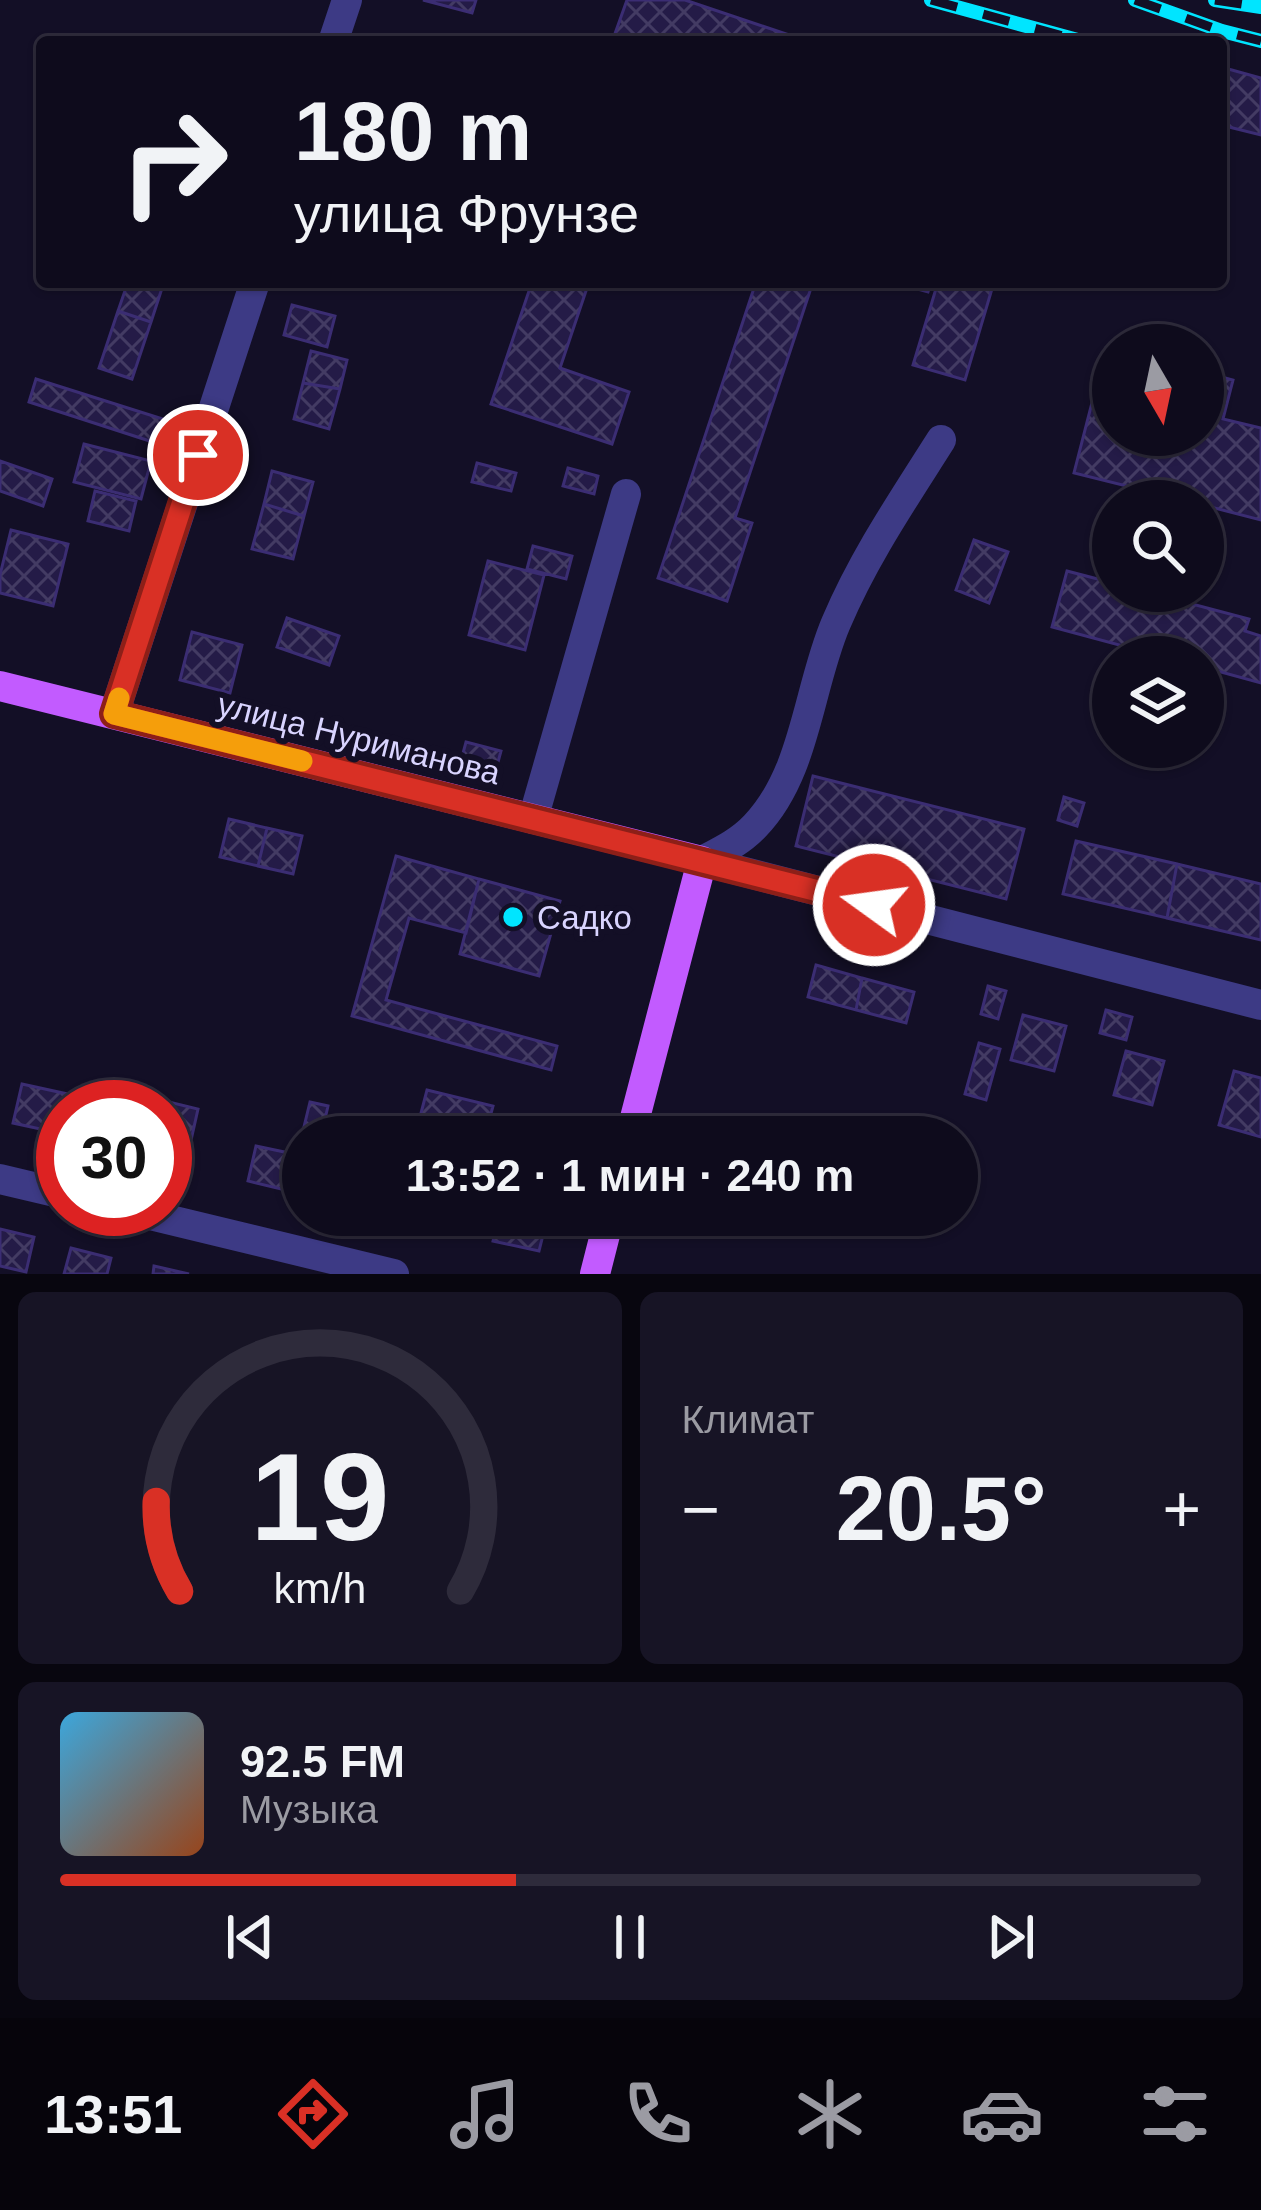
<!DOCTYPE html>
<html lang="ru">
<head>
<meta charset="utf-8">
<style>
	:root { --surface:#0e0b1c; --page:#171425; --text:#f1f3f6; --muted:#9b9ba3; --line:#2e2b3b; --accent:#d93025 }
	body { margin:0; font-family:Arial,sans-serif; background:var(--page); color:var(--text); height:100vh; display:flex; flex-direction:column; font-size:45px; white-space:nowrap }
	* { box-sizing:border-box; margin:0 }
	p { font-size:39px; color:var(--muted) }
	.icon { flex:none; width:66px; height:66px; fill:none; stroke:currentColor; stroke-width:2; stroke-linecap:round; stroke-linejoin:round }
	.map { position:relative; height:1274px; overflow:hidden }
	.details { display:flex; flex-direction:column; gap:18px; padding:18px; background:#08060f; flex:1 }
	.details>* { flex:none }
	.banner { position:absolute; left:36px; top:36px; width:1191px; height:252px; border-radius:12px; box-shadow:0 3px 9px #0004,0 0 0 3px var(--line); background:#0e0b1c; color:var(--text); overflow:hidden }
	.needle { width:78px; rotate:171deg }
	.buttons { position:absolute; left:1092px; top:324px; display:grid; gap:24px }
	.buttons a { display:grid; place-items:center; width:132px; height:132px; border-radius:50%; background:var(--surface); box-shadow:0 3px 9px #0004,0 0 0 3px var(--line); font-size:60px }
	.speed { position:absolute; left:36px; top:1080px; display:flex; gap:24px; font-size:60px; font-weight:700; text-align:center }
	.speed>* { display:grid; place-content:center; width:156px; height:156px; border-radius:50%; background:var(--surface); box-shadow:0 3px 9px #0004,0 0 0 3px var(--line); line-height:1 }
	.speed .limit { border:18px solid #d22; background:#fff; color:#111 }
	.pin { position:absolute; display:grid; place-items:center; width:102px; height:102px; color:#fff; margin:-51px; border:6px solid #fff; border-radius:50%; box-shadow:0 3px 12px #0007 }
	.me { position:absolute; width:132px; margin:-66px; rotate:284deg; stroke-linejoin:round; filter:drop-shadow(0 0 9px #0008) }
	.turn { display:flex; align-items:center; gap:42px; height:252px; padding:0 60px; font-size:54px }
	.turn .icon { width:156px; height:156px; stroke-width:2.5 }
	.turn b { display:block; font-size:84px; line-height:102px }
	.big { font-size:90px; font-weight:700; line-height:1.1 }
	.details .tile { flex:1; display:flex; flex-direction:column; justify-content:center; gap:18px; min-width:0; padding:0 42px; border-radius:18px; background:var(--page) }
	.details .dial { align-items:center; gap:0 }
	.dial svg { height:312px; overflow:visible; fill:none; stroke:var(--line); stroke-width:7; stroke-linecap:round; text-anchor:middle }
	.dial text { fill:var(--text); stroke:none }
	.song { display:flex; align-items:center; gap:36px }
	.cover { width:144px; height:144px; border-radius:18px; background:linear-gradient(135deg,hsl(200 70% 55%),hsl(20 70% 35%)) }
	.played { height:12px; border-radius:6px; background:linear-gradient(90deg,var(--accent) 40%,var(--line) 40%) }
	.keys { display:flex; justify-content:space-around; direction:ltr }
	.heat { display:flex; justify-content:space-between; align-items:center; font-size:66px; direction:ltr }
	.details .tiles { flex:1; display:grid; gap:18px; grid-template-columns:1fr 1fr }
	.tile:last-child { grid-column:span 2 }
	.trip { position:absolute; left:282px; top:1116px; width:696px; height:120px; border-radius:60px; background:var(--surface); box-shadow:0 3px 9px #0004,0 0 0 3px var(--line); font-weight:700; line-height:120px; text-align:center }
	.menu { display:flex; height:192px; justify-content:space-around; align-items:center; background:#06040b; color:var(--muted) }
	.menu .icon { width:84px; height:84px }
	.menu .active { color:var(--accent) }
	.menu b { font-size:54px; color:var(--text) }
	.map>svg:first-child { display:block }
	.building { fill:url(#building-cross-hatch); stroke:#3b2d73; stroke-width:3 }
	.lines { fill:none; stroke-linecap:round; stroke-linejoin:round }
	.minor { stroke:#3d3a85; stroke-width:30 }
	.major { stroke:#c25bff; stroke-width:30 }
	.rail-casing { stroke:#00e5ff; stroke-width:14 }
	.rail { stroke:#130f26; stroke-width:9; stroke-dasharray:27; stroke-linecap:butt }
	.route-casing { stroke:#8d1f18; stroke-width:30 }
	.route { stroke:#d93025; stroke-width:21 }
	.slow { stroke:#f59e0b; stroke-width:21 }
	.poi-dot { fill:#00e5ff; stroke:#130f26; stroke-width:4.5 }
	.labels { text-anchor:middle; stroke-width:12; stroke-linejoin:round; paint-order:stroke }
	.street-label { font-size:33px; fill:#d9d4ff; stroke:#130f26 }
	.poi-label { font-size:33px; fill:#d9d4ff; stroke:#130f26; text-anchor:start }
</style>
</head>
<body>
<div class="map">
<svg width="1261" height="1274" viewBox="0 0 1261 1274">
	<defs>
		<pattern id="building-cross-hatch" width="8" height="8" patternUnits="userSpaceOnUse" patternTransform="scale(3)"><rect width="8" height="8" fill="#241b47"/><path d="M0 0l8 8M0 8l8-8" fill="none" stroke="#433b63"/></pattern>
	</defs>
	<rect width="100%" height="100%" fill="#130f26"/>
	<!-- building -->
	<path class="building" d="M 423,0 L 476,0 L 472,13 Z
		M 627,0 L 685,0 L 810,42 L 612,42 Z
		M 1221,67 L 1261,78 L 1261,135 L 1221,125 Z
		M 128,282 L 164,282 L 151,322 L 118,311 Z
		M 532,282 L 589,282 L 560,368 L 629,392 L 612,444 L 491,404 Z
		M 756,282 L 813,282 L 735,518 L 752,523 L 727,601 L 658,578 Z
		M 892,282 L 931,282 L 928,292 Z
		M 938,282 L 994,282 L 965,380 L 913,365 Z
		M 292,305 L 335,316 L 327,347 L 284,335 Z
		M 118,311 L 151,322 L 132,379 L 99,368 Z
		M 1106,348 L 1113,349 L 1113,435 L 1203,435 L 1203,372 L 1233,380 L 1223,419 L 1261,428 L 1261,520 L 1203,505 L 1203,501 L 1187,501 L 1074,473 Z
		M 311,351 L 347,360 L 340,389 L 303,383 Z
		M 36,379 L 166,420 L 159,444 L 29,402 Z
		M 303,383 L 340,389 L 329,429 L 294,419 Z
		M 84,444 L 151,461 L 141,499 L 74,482 Z
		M 0,461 L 52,479 L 43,506 L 0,491 Z
		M 477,463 L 516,473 L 511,491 L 472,482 Z
		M 568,468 L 598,476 L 594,494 L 563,486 Z
		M 272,471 L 313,482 L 304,516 L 264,504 Z
		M 95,491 L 136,501 L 129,531 L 88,521 Z
		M 264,504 L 304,516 L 293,559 L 252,549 Z
		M 1112,527 L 1113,528 L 1113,573 L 1100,570 Z
		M 11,530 L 68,544 L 53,606 L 0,593 L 0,575 Z
		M 974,540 L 1008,552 L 989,603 L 956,590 Z
		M 533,546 L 572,556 L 566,579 L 527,569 Z
		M 488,561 L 544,575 L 525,650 L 469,635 Z
		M 1067,571 L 1113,583 L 1113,591 L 1143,591 L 1249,619 L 1245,631 L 1261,636 L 1261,683 L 1203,667 L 1203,657 L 1164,657 L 1052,627 Z
		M 287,618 L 339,636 L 329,665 L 277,647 Z
		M 192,632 L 242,645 L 230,693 L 180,680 Z
		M 466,742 L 501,751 L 494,777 L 459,768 Z
		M 813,776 L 1024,829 L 1006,899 L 796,846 Z
		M 1064,797 L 1084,803 L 1077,826 L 1058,820 Z
		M 229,819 L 267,828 L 258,866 L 220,857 Z
		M 267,828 L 302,836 L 293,874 L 258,866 Z
		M 1076,841 L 1177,864 L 1167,918 L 1063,894 Z
		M 396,856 L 479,879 L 466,933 L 409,918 L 386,1000 L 557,1046 L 551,1070 L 352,1016 Z
		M 1177,864 L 1261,884 L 1261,940 L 1167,918 Z
		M 479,879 L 560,901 L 539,976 L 460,954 Z
		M 816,965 L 862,978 L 856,1010 L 808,997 Z
		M 862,978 L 914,992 L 906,1023 L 856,1010 Z
		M 988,986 L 1006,991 L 998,1019 L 981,1014 Z
		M 1106,1010 L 1132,1017 L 1126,1040 L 1100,1033 Z
		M 1023,1015 L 1066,1026 L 1054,1071 L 1011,1060 Z
		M 979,1043 L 1000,1049 L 986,1100 L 965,1094 Z
		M 1126,1051 L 1164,1061 L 1152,1105 L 1114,1095 Z
		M 1234,1071 L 1261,1078 L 1261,1137 L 1219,1125 Z
		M 22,1084 L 72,1095 L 69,1107 L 63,1107 L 63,1134 L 13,1123 Z
		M 427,1090 L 493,1106 L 486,1132 L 420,1117 Z
		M 136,1094 L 198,1109 L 185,1167 L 165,1163 L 165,1107 L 133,1107 Z
		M 310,1102 L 328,1106 L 321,1137 L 303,1137 L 303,1162 L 296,1160 Z
		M 526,1116 L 563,1125 L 561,1137 L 521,1137 Z
		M 256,1146 L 289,1153 L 281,1189 L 248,1181 Z
		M 391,1215 L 432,1215 L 430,1224 Z
		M 499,1215 L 548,1215 L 539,1251 L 493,1241 Z
		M 0,1229 L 34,1237 L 26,1272 L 0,1266 Z
		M 71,1248 L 111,1258 L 107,1274 L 64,1274 Z
		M 154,1266 L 189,1274 L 153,1274 Z"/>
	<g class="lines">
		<!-- minor -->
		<path class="minor" d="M 333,42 L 347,0
			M 114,714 L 255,282
			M 533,819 L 626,494
			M 702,861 L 1261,1005
			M 702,861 C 721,851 740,842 755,826 C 806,773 808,688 836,623 C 864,557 903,500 941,440
			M 0,1179 L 63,1194
			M 125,1209 L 394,1274"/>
		<!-- major -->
		<path class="major" d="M 0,686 L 702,861 L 630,1137
			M 595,1274 L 610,1215"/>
		<!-- rail casing -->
		<g class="rail-casing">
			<path id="rail" d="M 931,0 L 1085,42
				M 1135,0 L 1222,31 L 1261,41
				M 1215,0 L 1261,7"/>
		</g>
		<!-- rail -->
		<use href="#rail" class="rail"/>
	</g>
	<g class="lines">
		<!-- route casing -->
		<g class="route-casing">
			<path id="route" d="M 198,455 L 114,714 L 874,905"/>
		</g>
		<!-- route -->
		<use href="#route" class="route"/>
		<!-- slow -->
		<path class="slow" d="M 119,698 L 114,714 L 302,761"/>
	</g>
	<!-- markers -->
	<circle class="poi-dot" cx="513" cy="917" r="12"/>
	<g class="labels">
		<!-- street labels -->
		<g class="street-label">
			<text transform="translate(359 738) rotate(14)" y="12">улица Нуриманова</text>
		</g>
		<!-- poi labels -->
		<g class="poi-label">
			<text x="537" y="929">Садко</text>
		</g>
	</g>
</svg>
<div class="buttons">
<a><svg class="needle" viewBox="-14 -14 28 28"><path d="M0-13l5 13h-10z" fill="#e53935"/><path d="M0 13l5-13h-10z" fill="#9b9ba3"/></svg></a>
<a><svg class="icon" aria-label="search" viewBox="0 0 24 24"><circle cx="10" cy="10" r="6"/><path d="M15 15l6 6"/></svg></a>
<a><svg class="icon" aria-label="layers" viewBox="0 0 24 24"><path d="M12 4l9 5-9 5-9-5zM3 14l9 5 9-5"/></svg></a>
</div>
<div class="speed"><div class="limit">30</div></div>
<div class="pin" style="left:198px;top:455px;background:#d93025"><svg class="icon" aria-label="arrive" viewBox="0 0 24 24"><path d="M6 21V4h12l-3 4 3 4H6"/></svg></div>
<svg class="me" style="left:874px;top:905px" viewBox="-20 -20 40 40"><circle r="17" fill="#d93025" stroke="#fff" stroke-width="3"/><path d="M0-11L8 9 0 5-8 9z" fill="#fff"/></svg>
<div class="trip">13:52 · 1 мин · 240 m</div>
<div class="banner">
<div class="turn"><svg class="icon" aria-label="right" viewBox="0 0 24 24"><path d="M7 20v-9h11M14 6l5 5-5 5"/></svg><div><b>180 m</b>улица Фрунзе</div></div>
</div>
</div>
<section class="details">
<div class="tiles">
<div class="tile dial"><svg viewBox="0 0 100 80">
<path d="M14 69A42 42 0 1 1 86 69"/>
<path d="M14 69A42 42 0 0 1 8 46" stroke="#d93025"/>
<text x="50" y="56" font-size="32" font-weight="700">19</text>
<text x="50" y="72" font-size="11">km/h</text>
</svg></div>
<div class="tile"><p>Климат</p>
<div class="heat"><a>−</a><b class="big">20.5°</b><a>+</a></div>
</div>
<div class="tile">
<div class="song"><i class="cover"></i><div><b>92.5 FM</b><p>Музыка</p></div></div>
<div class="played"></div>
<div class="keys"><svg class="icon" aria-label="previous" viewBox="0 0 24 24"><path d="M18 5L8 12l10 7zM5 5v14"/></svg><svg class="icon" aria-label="pause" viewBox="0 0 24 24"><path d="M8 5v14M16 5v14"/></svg><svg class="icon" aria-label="next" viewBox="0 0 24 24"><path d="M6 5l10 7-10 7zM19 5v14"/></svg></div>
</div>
</div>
</section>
<nav class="menu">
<b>13:51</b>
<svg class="icon active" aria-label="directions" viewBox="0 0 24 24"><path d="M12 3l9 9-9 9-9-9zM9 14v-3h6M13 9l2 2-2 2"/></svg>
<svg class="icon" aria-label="music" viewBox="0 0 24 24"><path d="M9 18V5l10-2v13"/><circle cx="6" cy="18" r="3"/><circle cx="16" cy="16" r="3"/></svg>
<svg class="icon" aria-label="phone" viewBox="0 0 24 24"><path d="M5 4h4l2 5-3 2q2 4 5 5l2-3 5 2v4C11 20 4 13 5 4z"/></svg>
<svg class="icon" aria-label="climate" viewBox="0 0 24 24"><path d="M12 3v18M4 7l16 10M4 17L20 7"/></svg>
<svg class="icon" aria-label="car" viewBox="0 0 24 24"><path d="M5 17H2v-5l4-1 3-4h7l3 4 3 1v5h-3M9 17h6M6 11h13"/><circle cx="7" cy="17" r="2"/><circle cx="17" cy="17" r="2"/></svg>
<svg class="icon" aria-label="filters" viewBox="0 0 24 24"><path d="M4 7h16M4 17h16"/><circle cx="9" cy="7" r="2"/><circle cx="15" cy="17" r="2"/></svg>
</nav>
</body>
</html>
